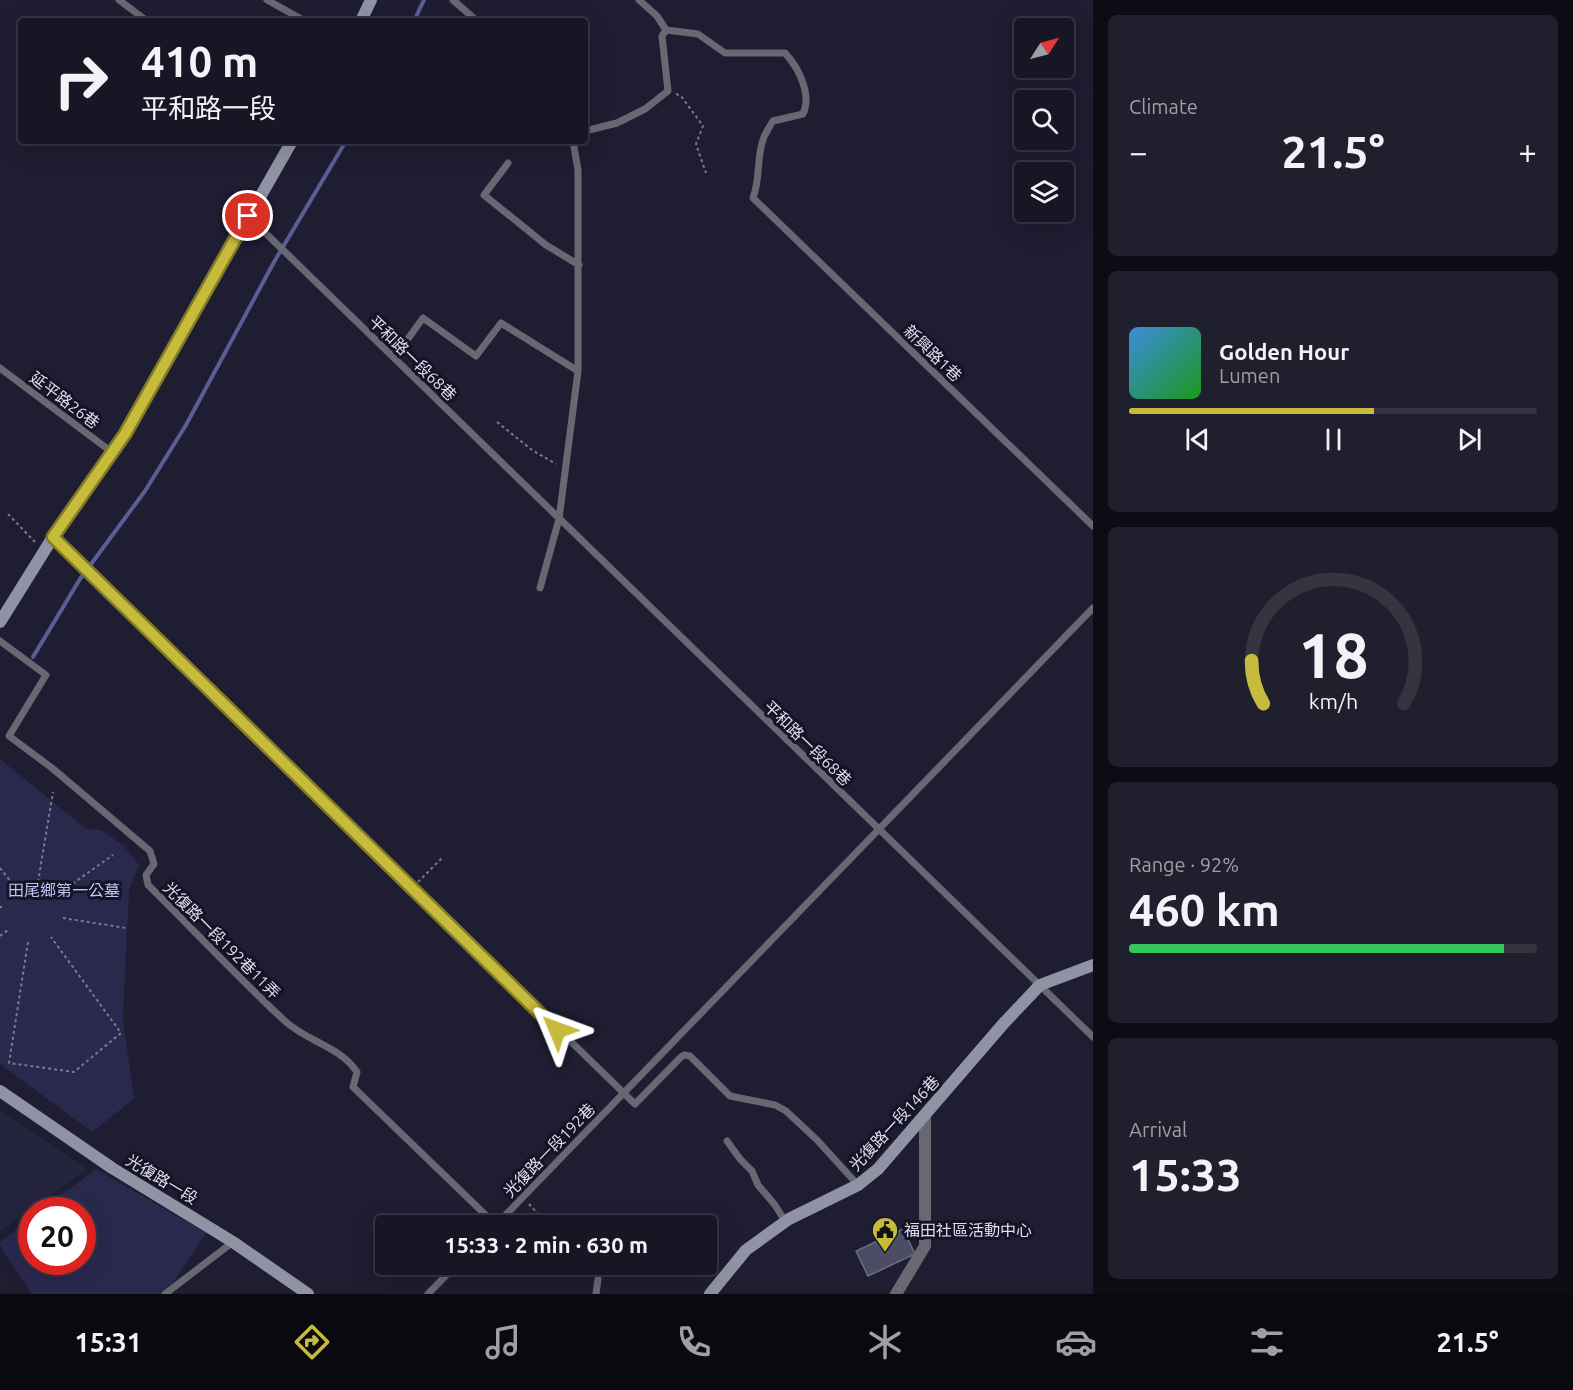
<!DOCTYPE html>
<html lang="en">
<head>
<meta charset="utf-8">
<style>
	:root { --surface:#161625; --page:#1f1f2d; --text:#f1f3f6; --muted:#9e9fa7; --line:#353542; --accent:#c7bb3c }
	body { margin:0; font-family:Ubuntu,"Noto Sans TC",sans-serif; background:var(--page); color:var(--text); height:100vh; display:flex; flex-direction:column; font-size:22px; white-space:nowrap }
	* { box-sizing:border-box; margin:0 }
	p { font-size:20px; color:var(--muted) }
	.icon { flex:none; width:33px; height:33px; fill:none; stroke:currentColor; stroke-width:2; stroke-linecap:round; stroke-linejoin:round }
	.map { position:relative; flex:1; overflow:hidden }
	.sheet { display:flex; flex-direction:column; gap:15px; padding:15px; background:#0c0c14; width:480px }
	.sheet>* { flex:none }
	.top-card { position:absolute; left:18px; top:18px; width:570px; height:126px; border-radius:6px; box-shadow:0 6px 24px #0002,0 0 0 2px var(--line); background:#161625; color:var(--text); overflow:hidden }
	.needle { width:39px; rotate:54deg }
	.fabs { position:absolute; left:1014px; top:18px; display:grid; gap:12px }
	.fabs a { display:grid; place-items:center; width:60px; height:60px; border-radius:6px; background:var(--surface); box-shadow:0 6px 24px #0002,0 0 0 2px var(--line); font-size:30px }
	.speed { position:absolute; left:18px; top:1197px; display:flex; gap:12px; font-size:30px; font-weight:700; text-align:center }
	.speed>* { display:grid; place-content:center; width:78px; height:78px; border-radius:50%; background:var(--surface); box-shadow:0 6px 24px #0002,0 0 0 2px var(--line); line-height:1 }
	.speed .limit { border:9px solid #d22; background:#fff; color:#111 }
	.pin { position:absolute; display:grid; place-items:center; width:51px; height:51px; color:#fff; margin:-26px; border:3px solid #fff; border-radius:50%; box-shadow:0 2px 6px #0007 }
	.me { position:absolute; width:66px; margin:-33px; rotate:314deg; stroke-linejoin:round; filter:drop-shadow(0 0 4px #0008) }
	.turn { display:flex; align-items:center; gap:21px; height:126px; padding:0 24px; font-size:27px }
	.turn .icon { width:78px; height:78px; stroke-width:2.5 }
	.turn b { display:block; font-size:42px; line-height:51px }
	.big { font-size:45px; font-weight:600; line-height:1.1 }
	.sheet .tile { flex:1; display:flex; flex-direction:column; justify-content:center; gap:9px; min-width:0; padding:0 21px; border-radius:9px; background:var(--page) }
	.sheet .dial { align-items:center; gap:0 }
	.dial svg { height:156px; overflow:visible; fill:none; stroke:var(--line); stroke-width:7; stroke-linecap:round; text-anchor:middle }
	.dial text { fill:var(--text); stroke:none }
	.song { display:flex; align-items:center; gap:18px }
	.cover { width:72px; height:72px; border-radius:9px; background:linear-gradient(135deg,hsl(210 70% 55%),hsl(120 70% 35%)) }
	.played { height:6px; border-radius:3px; background:linear-gradient(90deg,var(--accent) 60%,var(--line) 60%) }
	.keys { display:flex; justify-content:space-around; direction:ltr }
	.heat { display:flex; justify-content:space-between; align-items:center; font-size:33px; direction:ltr }
	.charge { height:9px; border-radius:4px; background:linear-gradient(90deg,#34c759 92%,var(--line) 0) }
	.trip { position:absolute; left:375px; top:1215px; width:342px; height:60px; border-radius:6px; background:var(--surface); box-shadow:0 6px 24px #0002,0 0 0 2px var(--line); font-weight:600; line-height:60px; text-align:center }
	.tab-bar { display:flex; height:96px; justify-content:space-around; align-items:center; background:#09090f; color:var(--muted) }
	.tab-bar .icon { width:42px; height:42px }
	.tab-bar .selected { color:var(--accent) }
	.tab-bar b { font-size:27px; color:var(--text) }
	main { display:flex; flex:1; min-height:0 }
	.map>svg:first-child { display:block }
	.built { fill:#25243f }
	.green { fill:#2a284d }
	.lines { fill:none; stroke-linecap:round; stroke-linejoin:round }
	.stream { stroke:#5e5c96; stroke-width:4 }
	.building { fill:#4c4c64; stroke:#6b6b84; stroke-width:1.5 }
	.path { stroke:#7b7a8c; stroke-width:2; stroke-dasharray:3 3; stroke-linecap:butt }
	.lane { stroke:#686873; stroke-width:7 }
	.street { stroke:#686873; stroke-width:12 }
	.secondary { stroke:#9192a3; stroke-width:12 }
	.route-casing { stroke:#817a27; stroke-width:15 }
	.route { stroke:#c7bb3c; stroke-width:10 }
	.labels { text-anchor:middle; stroke-width:6; stroke-linejoin:round; paint-order:stroke }
	.street-label { font-size:16px; fill:#dfdfee; stroke:#151427 }
	.park-label { font-size:16px; fill:#c0c1f5; stroke:#151427 }
	.poi-label { font-size:16px; fill:#dfdfee; stroke:#151427; text-anchor:start }
</style>
</head>
<body>
<main>
<div class="map">
<svg width="1093" height="1294" viewBox="0 0 1093 1294">
	<rect width="100%" height="100%" fill="#1e1d31"/>
	<!-- built -->
	<path class="built" d="M 0,1110 L 87,1169 L 0,1231 Z"/>
	<!-- green -->
	<path class="green" d="M 0,759 L 86,829 L 101,830 L 124,846 L 139,865 L 129,890 L 123,1019 L 134,1099 L 92,1132 L 0,1064 Z
		M 96,1169 L 206,1233 L 173,1283 L 159,1294 L 32,1294 L 0,1246 L 0,1242 L 31,1218 L 32,1262 L 82,1262 L 82,1210 L 41,1210 Z"/>
	<g class="lines">
		<!-- stream -->
		<path class="stream" d="M 414,21 L 424,0
			M 33,657 L 80,579 L 145,491 L 186,425 L 274,262 L 346,141"/>
	</g>
	<!-- building -->
	<path class="building" d="M 903,1229 L 915,1254 L 868,1276 L 856,1251 Z"/>
	<g class="lines">
		<!-- path -->
		<path class="path" d="M 676,94 L 681,96 L 703,126 L 696,144 L 706,173
			M 497,422 L 532,450 L 556,464
			M 8,514 L 35,542
			M 0,868 L 15,887
			M 38,882 L 53,792
			M 418,882 L 443,857
			M 58,894 L 113,855
			M 0,907 L 2,907
			M 63,918 L 126,928
			M 0,936 L 8,930
			M 28,942 L 9,1063 L 74,1072 L 121,1033 L 51,937
			M 529,1204 L 549,1226
			M 584,1264 L 592,1273"/>
		<!-- lane -->
		<path class="lane" d="M 119,0 L 147,21
			M 267,0 L 305,21
			M 453,0 L 477,21
			M 666,30 L 698,34 L 725,53 L 785,53 C 799,68 812,95 803,114 L 773,121 C 770,126 766,132 764,137 C 756,156 761,177 753,198 L 1093,526
			M 585,131 L 617,123 L 645,109 L 668,91 L 662,36 L 666,30 L 657,16 L 639,0
			M 508,163 L 484,195 L 546,245 L 579,265
			M 248,216 L 1093,1037
			M 394,358 L 423,318 L 476,356 L 501,323 L 578,371
			M 0,368 L 113,453
			M 53,537 L 635,1104 L 681,1057 L 684,1055 L 690,1056 L 730,1096 L 775,1105 L 786,1111 L 817,1140 L 858,1185
			M 540,588 L 559,519 L 578,371 L 578,170 L 573,141
			M 0,641 L 46,675 L 9,736 L 52,768 L 150,851 L 154,864 L 146,875 L 148,885 C 194,930 238,978 286,1022 C 307,1041 341,1047 357,1072 L 353,1087 L 496,1225
			M 727,1141 L 740,1159 L 752,1171 L 758,1185 L 775,1205 L 785,1221
			M 495,1226 L 1093,608
			M 165,1294 L 233,1242
			M 428,1294 L 457,1264
			M 596,1294 L 598,1279"/>
		<!-- street -->
		<path class="street" d="M 896,1294 L 925,1246 L 925,1115"/>
		<!-- secondary -->
		<path class="secondary" d="M 361,21 L 371,0
			M 0,622 L 53,537 L 125,434 L 292,141
			M 0,1091 L 112,1168 L 233,1242 L 308,1294
			M 710,1294 L 746,1250 L 789,1219 L 858,1185 L 878,1169 L 1004,1023 L 1040,985 L 1093,965"/>
	</g>
	<g class="lines">
		<!-- route casing -->
		<g class="route-casing">
			<path id="route" d="M 248,216 L 125,434 L 53,537 L 557,1030"/>
		</g>
		<!-- route -->
		<use href="#route" class="route"/>
	</g>
	<!-- icons -->
	<defs>
		<g id="civic-pin" transform="scale(1.35)"><path d="M0 17L-7.5 6A9.5 9.5 0 1 1 7.5 6Z" fill="#c7bb3c" stroke="#151427"/><path d="M-.6-6.5H3V-4.5H.6V-3L4-1V1h2V6H-6V1h2V-1L-.6-3ZM-1.2 2.5V6h2.4V2.5Z" fill="#111"/></g>
	</defs>
	<g fill-rule="evenodd">
		<use href="#civic-pin" x="885" y="1230"/>
	</g>
	<g class="labels">
		<!-- street labels -->
		<g class="street-label">
			<text transform="translate(933 353) rotate(44)" y="6">新興路1巷</text>
			<text transform="translate(413 358) rotate(44)" y="6">平和路一段68巷</text>
			<text transform="translate(65 400) rotate(37)" y="6">延平路26巷</text>
			<text transform="translate(808 743) rotate(44)" y="6">平和路一段68巷</text>
			<text transform="translate(222 940) rotate(45)" y="6">光復路一段192巷11弄</text>
			<text transform="translate(894 1123) rotate(-47)" y="6">光復路一段146巷</text>
			<text transform="translate(549 1150) rotate(-46)" y="6">光復路一段192巷</text>
			<text transform="translate(162 1179) rotate(31)" y="6">光復路一段</text>
		</g>
		<!-- park labels -->
		<g class="park-label">
			<text x="64" y="896">田尾鄉第一公墓</text>
		</g>
		<!-- poi labels -->
		<g class="poi-label">
			<text x="904" y="1236">福田社區活動中心</text>
		</g>
	</g>
</svg>
<div class="fabs">
<a><svg class="needle" viewBox="-14 -14 28 28"><path d="M0-13l5 13h-10z" fill="#e53935"/><path d="M0 13l5-13h-10z" fill="#9e9fa7"/></svg></a>
<a><svg class="icon" aria-label="search" viewBox="0 0 24 24"><circle cx="10" cy="10" r="6"/><path d="M15 15l6 6"/></svg></a>
<a><svg class="icon" aria-label="layers" viewBox="0 0 24 24"><path d="M12 4l9 5-9 5-9-5zM3 14l9 5 9-5"/></svg></a>
</div>
<div class="speed"><div class="limit">20</div></div>
<div class="pin" style="left:248px;top:216px;background:#d93025"><svg class="icon" aria-label="arrive" viewBox="0 0 24 24"><path d="M6 21V4h12l-3 4 3 4H6"/></svg></div>
<svg class="me" style="left:557px;top:1030px" viewBox="-20 -20 40 40"><path d="M0-17L14 15 0 8-14 15z" fill="#c7bb3c" stroke="#fff" stroke-width="4"/></svg>
<div class="trip">15:33 · 2 min · 630 m</div>
<div class="top-card">
<div class="turn"><svg class="icon" aria-label="right" viewBox="0 0 24 24"><path d="M7 20v-9h11M14 6l5 5-5 5"/></svg><div><b>410 m</b>平和路一段</div></div>
</div>
</div>
<section class="sheet">
<div class="tile"><p>Climate</p>
<div class="heat"><a>−</a><b class="big">21.5°</b><a>+</a></div>
</div>
<div class="tile">
<div class="song"><i class="cover"></i><div><b>Golden Hour</b><p>Lumen</p></div></div>
<div class="played"></div>
<div class="keys"><svg class="icon" aria-label="previous" viewBox="0 0 24 24"><path d="M18 5L8 12l10 7zM5 5v14"/></svg><svg class="icon" aria-label="pause" viewBox="0 0 24 24"><path d="M8 5v14M16 5v14"/></svg><svg class="icon" aria-label="next" viewBox="0 0 24 24"><path d="M6 5l10 7-10 7zM19 5v14"/></svg></div>
</div>
<div class="tile dial"><svg viewBox="0 0 100 80">
<path d="M14 69A42 42 0 1 1 86 69"/>
<path d="M14 69A42 42 0 0 1 8 47" stroke="#c7bb3c"/>
<text x="50" y="56" font-size="32" font-weight="700">18</text>
<text x="50" y="72" font-size="11">km/h</text>
</svg></div>
<div class="tile"><p>Range · 92%</p><b class="big">460 km</b><div class="charge"></div></div>
<div class="tile"><p>Arrival</p><b class="big">15:33</b></div>
</section>
</main>
<nav class="tab-bar">
<b>15:31</b>
<svg class="icon selected" aria-label="directions" viewBox="0 0 24 24"><path d="M12 3l9 9-9 9-9-9zM9 14v-3h6M13 9l2 2-2 2"/></svg>
<svg class="icon" aria-label="music" viewBox="0 0 24 24"><path d="M9 18V5l10-2v13"/><circle cx="6" cy="18" r="3"/><circle cx="16" cy="16" r="3"/></svg>
<svg class="icon" aria-label="phone" viewBox="0 0 24 24"><path d="M5 4h4l2 5-3 2q2 4 5 5l2-3 5 2v4C11 20 4 13 5 4z"/></svg>
<svg class="icon" aria-label="climate" viewBox="0 0 24 24"><path d="M12 3v18M4 7l16 10M4 17L20 7"/></svg>
<svg class="icon" aria-label="car" viewBox="0 0 24 24"><path d="M5 17H2v-5l4-1 3-4h7l3 4 3 1v5h-3M9 17h6M6 11h13"/><circle cx="7" cy="17" r="2"/><circle cx="17" cy="17" r="2"/></svg>
<svg class="icon" aria-label="filters" viewBox="0 0 24 24"><path d="M4 7h16M4 17h16"/><circle cx="9" cy="7" r="2"/><circle cx="15" cy="17" r="2"/></svg>
<b>21.5°</b>
</nav>
</body>
</html>
